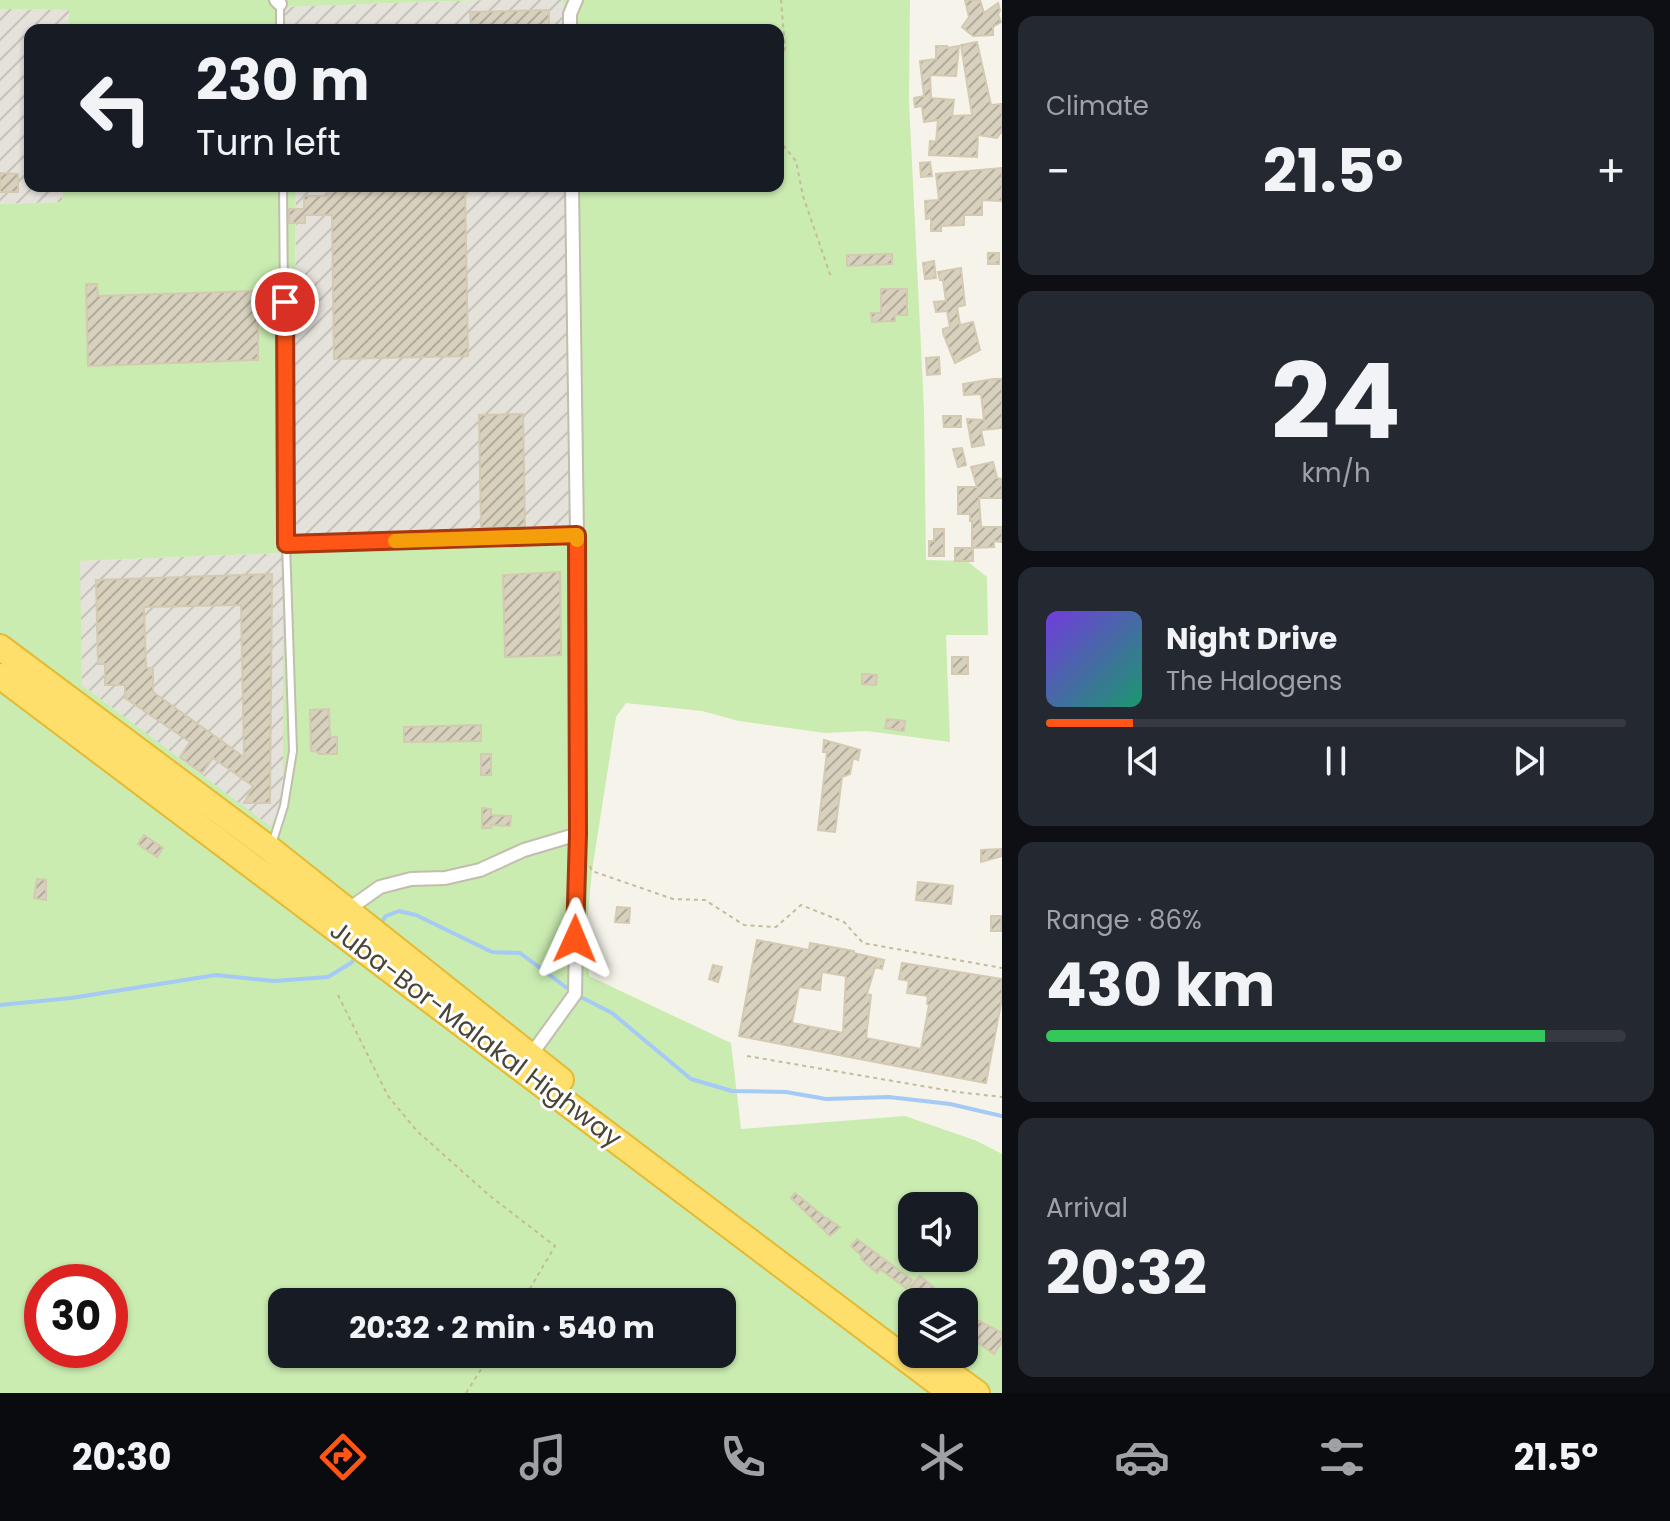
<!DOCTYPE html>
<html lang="en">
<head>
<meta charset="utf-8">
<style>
	:root { --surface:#171b24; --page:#242831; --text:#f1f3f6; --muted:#9ea1a6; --line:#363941; --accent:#ff5517 }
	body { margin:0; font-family:Poppins,sans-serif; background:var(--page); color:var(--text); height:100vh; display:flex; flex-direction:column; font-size:30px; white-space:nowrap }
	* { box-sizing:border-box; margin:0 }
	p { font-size:26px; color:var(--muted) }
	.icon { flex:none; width:44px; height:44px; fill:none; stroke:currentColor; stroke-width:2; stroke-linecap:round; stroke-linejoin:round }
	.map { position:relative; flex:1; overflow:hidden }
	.drawer { display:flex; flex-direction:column; gap:16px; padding:16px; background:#0d0f14; width:668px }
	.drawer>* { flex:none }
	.banner { position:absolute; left:24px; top:24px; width:760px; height:168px; border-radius:16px; box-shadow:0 2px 6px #0004; background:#171b24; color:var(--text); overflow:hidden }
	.buttons { position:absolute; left:898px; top:1192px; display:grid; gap:16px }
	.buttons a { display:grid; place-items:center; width:80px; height:80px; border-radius:16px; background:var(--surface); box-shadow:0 2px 6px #0004; font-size:40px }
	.speed { position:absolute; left:24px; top:1264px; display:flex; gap:16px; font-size:40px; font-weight:700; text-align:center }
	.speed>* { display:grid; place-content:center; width:104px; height:104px; border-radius:50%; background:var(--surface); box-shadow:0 2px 6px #0004; line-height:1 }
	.speed .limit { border:12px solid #d22; background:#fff; color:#111 }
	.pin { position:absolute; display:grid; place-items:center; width:68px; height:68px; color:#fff; margin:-34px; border:4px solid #fff; border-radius:50%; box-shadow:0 2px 8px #0007 }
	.me { position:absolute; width:88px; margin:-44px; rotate:1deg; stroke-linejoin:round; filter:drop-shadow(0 0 6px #0008) }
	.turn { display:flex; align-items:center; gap:28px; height:168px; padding:0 40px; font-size:36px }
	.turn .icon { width:104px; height:104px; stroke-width:2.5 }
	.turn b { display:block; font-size:56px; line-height:68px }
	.big { font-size:60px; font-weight:700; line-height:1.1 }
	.drawer .widget { flex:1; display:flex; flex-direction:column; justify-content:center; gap:12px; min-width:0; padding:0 28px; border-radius:16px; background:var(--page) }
	.drawer .dial { align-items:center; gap:0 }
	.dial b { font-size:104px; line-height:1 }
	.song { display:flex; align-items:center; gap:24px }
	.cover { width:96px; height:96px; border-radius:12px; background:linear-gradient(135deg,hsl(260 70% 55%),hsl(160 70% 35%)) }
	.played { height:8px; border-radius:4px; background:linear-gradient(90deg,var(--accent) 15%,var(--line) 15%) }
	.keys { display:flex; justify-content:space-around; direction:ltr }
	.heat { display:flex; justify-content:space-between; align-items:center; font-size:44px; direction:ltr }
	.charge { height:12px; border-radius:6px; background:linear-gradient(90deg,#34c759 86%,var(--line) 0) }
	.trip { position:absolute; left:268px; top:1288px; width:468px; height:80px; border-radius:16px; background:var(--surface); box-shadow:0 2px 6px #0004; font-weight:700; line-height:80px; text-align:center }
	.dock { display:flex; height:128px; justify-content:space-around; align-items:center; background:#090b0e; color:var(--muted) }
	.dock .icon { width:56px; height:56px }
	.dock .on { color:var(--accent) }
	.dock b { font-size:36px; color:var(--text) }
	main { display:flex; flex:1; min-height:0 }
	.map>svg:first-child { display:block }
	.industrial { fill:url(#industrial-furrows) }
	.green { fill:#caecb1; fill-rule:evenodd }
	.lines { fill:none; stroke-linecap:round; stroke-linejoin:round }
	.stream { stroke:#a4caf5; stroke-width:4 }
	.building { fill:url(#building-hatch); stroke:#d3cab1; stroke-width:2; fill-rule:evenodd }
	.lane-casing { stroke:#c2bdac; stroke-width:10 }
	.street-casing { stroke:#c2bdac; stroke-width:16 }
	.highway-casing { stroke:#e6b933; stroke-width:28 }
	.path { stroke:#c4bb9c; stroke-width:2; stroke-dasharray:4 4; stroke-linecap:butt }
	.lane { stroke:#fff; stroke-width:6 }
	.street { stroke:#fff; stroke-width:12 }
	.highway { stroke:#ffdf6b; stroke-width:24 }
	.route-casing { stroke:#a6370f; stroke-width:20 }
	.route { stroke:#ff5517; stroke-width:14 }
	.slow { stroke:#f59e0b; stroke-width:14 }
	.labels { text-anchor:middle; stroke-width:6; stroke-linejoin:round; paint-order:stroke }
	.street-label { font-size:26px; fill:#4a4537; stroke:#fff }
</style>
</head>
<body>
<main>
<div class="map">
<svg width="1002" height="1393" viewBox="0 0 1002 1393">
	<defs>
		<pattern id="industrial-furrows" width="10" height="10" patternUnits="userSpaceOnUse" patternTransform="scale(2)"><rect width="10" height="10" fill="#e5e2db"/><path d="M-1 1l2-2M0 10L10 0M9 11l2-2" fill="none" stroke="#c6c3bd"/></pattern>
		<pattern id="building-hatch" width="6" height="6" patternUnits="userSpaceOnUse" patternTransform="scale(2)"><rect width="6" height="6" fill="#d8d1be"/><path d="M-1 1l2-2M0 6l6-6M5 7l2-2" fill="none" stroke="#b1ab9b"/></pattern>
	</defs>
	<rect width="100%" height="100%" fill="#f6f3ea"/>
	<!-- industrial -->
	<path class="industrial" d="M 483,0 L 563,0 L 564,30 L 286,30 L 284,7 Z
		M 0,9 L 69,10 L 68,30 L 30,30 L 30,186 L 63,186 L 62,202 L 0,204 Z
		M 296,186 L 567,186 L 573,532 L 293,540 Z
		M 283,553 L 283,805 L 270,827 L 82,685 L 79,561 Z"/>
	<!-- green -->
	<path class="green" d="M 0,0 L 483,0 L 285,7 L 286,30 L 68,30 L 69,10 L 0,9 Z
		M 563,0 L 910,0 L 909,101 L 924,409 L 926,560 L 967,561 L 987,577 L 988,635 L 946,635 L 950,742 L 867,731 L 825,733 L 739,721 L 702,711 L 626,703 L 616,717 L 592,871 L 587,923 L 589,976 L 731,1043 L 741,1129 L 905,1116 L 977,1141 L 1002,1154 L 1002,1393 L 0,1393 L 0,204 L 62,202 L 63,186 L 296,186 L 293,540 L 572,532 L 567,186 L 778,186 L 778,30 L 564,30 ZM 283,553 L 283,805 L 270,826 L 82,685 L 80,561 ZM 912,1206 L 964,1206 L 964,1258 L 912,1258 ZM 42,1282 L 110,1282 L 110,1350 L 42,1350 ZM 282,1302 L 722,1302 L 722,1354 L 282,1354 ZM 912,1302 L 964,1302 L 964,1354 L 912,1354 Z"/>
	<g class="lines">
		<!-- stream -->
		<path class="stream" d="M 380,924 L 386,916 L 399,911 L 416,915 L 492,952 L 520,953 L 575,994 L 612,1013 L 691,1079 L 732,1091 L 786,1092 L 826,1099 L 889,1097 L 950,1104 L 1002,1116
			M 0,1005 L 71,998 L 216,975 L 274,981 L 328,977 L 351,963 L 356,957"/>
	</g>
	<!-- building -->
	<path class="building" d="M 965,0 L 980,0 L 984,13 L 998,3 L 1000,10 L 998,15 L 1001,22 L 993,27 L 993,35 L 973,36 L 962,27 L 969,17 Z
		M 549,10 L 549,30 L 471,30 L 470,12 Z
		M 977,42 L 991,105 L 1002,104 L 1002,131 L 997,138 L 978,135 L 977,157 L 929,155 L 930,141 L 936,142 L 938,120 L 924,122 L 922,106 L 915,107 L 914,98 L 924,96 L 920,61 L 936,59 L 936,46 L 947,46 L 947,48 L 959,46 L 956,76 L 930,75 L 931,98 L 954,100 L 952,116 L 972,115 L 961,45 Z
		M 930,162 L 932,176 L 921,177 L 920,163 Z
		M 1002,168 L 1002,201 L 982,200 L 982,215 L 964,215 L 964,225 L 941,226 L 941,231 L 931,231 L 931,218 L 926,219 L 925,201 L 939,200 L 936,174 Z
		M 0,173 L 18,174 L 18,192 L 0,192 Z
		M 328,186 L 465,186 L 468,356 L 334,359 L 332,215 L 305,215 L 305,223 L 289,223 L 289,209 L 304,209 L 304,196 L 328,196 Z
		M 988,253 L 999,253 L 999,264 L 988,264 Z
		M 892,254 L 892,264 L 847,266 L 847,255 Z
		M 934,261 L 936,278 L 925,279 L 923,263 Z
		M 961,268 L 965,305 L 957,307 L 960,325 L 973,322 L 980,350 L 955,363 L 943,333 L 943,329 L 950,327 L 947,311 L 936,312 L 934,302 L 946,301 L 943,280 L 940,280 L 938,272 Z
		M 86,284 L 97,284 L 98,296 L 258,291 L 258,360 L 88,366 Z
		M 881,289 L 907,289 L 907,315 L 895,315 L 895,321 L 872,322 L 871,313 L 881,313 Z
		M 939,357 L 940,374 L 927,375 L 926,358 Z
		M 993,379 L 1002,379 L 1002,428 L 981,430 L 984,445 L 972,447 L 967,419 L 984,420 L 981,394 L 964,395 L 963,384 Z
		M 523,414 L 525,527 L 481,528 L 479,415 Z
		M 943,416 L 961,416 L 961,427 L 944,427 Z
		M 962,448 L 966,465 L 958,467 L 953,449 Z
		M 993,462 L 997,478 L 1002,479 L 1002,498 L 979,498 L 981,527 L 1002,527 L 1002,542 L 994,541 L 994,547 L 972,548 L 972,521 L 970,521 L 970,514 L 958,514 L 958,487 L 977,487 L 971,467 Z
		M 934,529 L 944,529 L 944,556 L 929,556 L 929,541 L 934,541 Z
		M 955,548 L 973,548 L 973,561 L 955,561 Z
		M 560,572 L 561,655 L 505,657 L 503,575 Z
		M 272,574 L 270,803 L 244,803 L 253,786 L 213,758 L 202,773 L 180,757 L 190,742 L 125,698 L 125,685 L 105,685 L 105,664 L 98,664 L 96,580 ZM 241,605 L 244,757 L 153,692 L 153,668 L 146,668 L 144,607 Z
		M 952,657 L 968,657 L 968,674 L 952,674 Z
		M 862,674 L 877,675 L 876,685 L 862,684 Z
		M 329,709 L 330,737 L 337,737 L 337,754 L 319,754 L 318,752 L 311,751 L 310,710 Z
		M 887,719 L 905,721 L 904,731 L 885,728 Z
		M 481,725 L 481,741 L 404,742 L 404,727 Z
		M 824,740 L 860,750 L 858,760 L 853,758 L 850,774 L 842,777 L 835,832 L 818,830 L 827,752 L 823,752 Z
		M 481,754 L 491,754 L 491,775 L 481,775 Z
		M 482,808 L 491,809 L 491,815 L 511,816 L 510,826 L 491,825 L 491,828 L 482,828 Z
		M 144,835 L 163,848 L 157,857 L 138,844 Z
		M 1002,849 L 1002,856 L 981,862 L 981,850 Z
		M 37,879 L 46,880 L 46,900 L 34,898 Z
		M 918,882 L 953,886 L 951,904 L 916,900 Z
		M 617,907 L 630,908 L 629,923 L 615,922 Z
		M 991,916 L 1001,916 L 1002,931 L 991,931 Z
		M 757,940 L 809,950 L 810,943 L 854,951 L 854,953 L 884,960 L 882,969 L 875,967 L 867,994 L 871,995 L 866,1038 L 921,1049 L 929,1005 L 927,1004 L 928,996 L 907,993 L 909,981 L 899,979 L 902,963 L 1002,979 L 1002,998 L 986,1083 L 739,1036 ZM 822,972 L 846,976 L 843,1033 L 792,1023 L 799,987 L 820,990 Z
		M 713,965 L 722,967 L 718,982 L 709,979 Z
		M 795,1193 L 822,1215 L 840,1227 L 830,1236 L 791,1198 Z
		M 857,1239 L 912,1280 L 906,1288 L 880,1269 L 877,1273 L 861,1259 L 863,1257 L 851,1246 Z
		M 920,1276 L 938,1291 L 934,1296 L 941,1302 L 927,1302 L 910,1287 Z
		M 964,1313 L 1002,1333 L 1002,1342 L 994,1354 L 964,1333 Z"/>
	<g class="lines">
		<!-- lane casing -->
		<g class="lane-casing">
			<path id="lane" d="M 280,4 L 280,30
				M 286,544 L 577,535
				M 272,844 L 284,806 L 293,751 L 286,544 L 283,186"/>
		</g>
		<!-- street casing -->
		<g class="street-casing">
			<path id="street" d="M 276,0 L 280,4
				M 570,30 L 570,14 L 576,0
				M 346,911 L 380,887 L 411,879 L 445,878 L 480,870 L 524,850 L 578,834
				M 531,1055 L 575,994 L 578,834 L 577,535 L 572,186"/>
		</g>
		<!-- highway casing -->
		<g class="highway-casing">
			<path id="highway" d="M 0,647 L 270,849 L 561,1080
				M 0,676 L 951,1393
				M 940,1366 L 977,1393"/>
		</g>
		<!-- path -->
		<path class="path" d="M 778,66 L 785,48 L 781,0
			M 778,139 L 796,161 L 803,196 L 831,277
			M 590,866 L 592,871 L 673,899 L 705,900 L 744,925 L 776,927 L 801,905 L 844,922 L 863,943 L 1002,968
			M 338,995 L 388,1096 L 417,1131 L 490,1196 L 555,1246 L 522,1302
			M 747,1056 L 957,1092 L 1002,1097
			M 466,1393 L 491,1354"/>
		<!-- lane -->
		<use href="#lane" class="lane"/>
		<!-- street -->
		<use href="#street" class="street"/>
		<!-- highway -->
		<use href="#highway" class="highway"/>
	</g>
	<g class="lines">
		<!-- route casing -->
		<g class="route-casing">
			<path id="route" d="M 285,302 L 286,544 L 577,535 L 578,834 L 575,939"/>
		</g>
		<!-- route -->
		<use href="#route" class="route"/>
		<!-- slow -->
		<path class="slow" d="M 395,541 L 577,535 L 577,540"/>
	</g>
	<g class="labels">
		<!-- street labels -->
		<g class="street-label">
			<text transform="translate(476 1034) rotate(37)" y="9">Juba-Bor-Malakal Highway</text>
		</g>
	</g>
</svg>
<div class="buttons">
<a><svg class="icon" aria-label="sound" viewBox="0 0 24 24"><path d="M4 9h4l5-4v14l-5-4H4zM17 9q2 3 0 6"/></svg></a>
<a><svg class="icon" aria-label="layers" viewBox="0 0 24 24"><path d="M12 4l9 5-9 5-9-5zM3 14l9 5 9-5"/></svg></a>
</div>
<div class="speed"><div class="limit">30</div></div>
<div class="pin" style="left:285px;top:302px;background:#d93025"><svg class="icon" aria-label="arrive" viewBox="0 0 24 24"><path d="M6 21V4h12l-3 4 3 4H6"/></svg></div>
<svg class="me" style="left:575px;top:939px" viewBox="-20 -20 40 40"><path d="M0-17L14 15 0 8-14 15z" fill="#ff5517" stroke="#fff" stroke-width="4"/></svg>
<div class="trip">20:32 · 2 min · 540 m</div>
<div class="banner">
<div class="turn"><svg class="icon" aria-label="left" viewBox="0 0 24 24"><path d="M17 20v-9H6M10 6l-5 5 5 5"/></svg><div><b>230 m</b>Turn left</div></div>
</div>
</div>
<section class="drawer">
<div class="widget"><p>Climate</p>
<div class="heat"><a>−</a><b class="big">21.5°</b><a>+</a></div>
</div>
<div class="widget dial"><b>24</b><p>km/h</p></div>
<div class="widget">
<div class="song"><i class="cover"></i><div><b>Night Drive</b><p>The Halogens</p></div></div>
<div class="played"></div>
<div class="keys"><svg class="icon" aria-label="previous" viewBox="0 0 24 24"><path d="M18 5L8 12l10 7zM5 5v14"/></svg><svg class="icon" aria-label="pause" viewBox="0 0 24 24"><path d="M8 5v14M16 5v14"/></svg><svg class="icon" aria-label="next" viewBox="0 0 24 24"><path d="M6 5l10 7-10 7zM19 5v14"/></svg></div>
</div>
<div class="widget"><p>Range · 86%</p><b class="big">430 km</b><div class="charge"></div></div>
<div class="widget"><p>Arrival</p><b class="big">20:32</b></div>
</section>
</main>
<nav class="dock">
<b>20:30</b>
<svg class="icon on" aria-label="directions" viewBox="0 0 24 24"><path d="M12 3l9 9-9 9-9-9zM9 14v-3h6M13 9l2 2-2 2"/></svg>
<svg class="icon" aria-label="music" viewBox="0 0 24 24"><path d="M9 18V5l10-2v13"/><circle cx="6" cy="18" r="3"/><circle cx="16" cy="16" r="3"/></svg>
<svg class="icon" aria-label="phone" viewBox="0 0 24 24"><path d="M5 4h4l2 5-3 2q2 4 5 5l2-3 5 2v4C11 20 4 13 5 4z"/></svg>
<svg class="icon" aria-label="climate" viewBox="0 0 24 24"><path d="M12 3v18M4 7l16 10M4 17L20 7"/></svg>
<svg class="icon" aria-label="car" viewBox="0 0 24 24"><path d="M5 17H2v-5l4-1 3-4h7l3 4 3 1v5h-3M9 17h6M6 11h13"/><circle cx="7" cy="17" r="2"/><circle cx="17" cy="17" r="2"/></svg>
<svg class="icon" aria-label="filters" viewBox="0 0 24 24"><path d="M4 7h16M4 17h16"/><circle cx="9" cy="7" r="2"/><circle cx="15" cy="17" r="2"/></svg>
<b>21.5°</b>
</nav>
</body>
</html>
